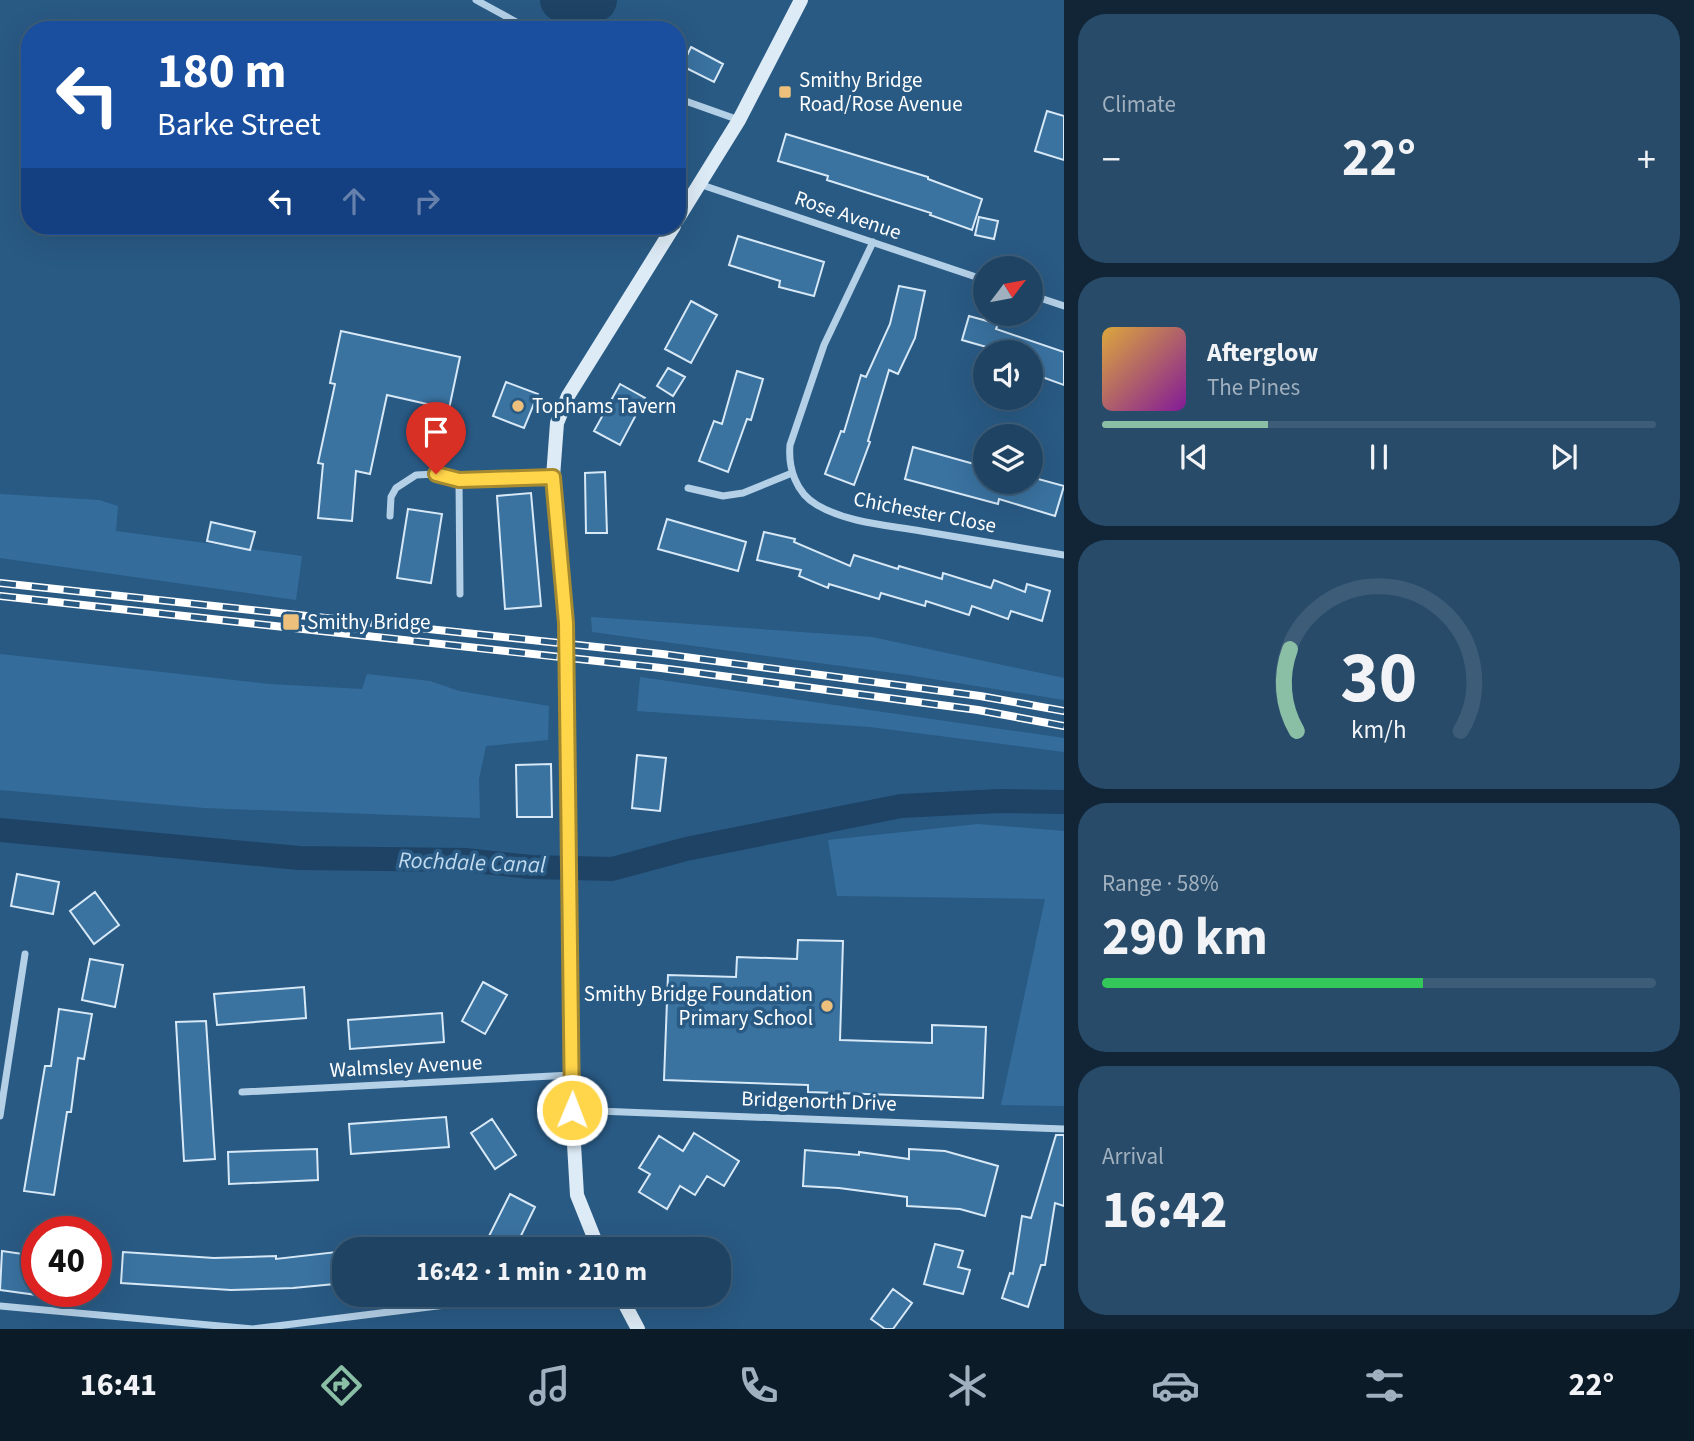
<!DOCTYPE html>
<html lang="en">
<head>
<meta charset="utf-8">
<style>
	:root { --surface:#1f4463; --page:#274b69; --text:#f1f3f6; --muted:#a1b0be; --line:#3c5c78; --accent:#8abfa5 }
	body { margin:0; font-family:"Source Sans 3",sans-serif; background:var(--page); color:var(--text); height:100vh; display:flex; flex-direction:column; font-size:26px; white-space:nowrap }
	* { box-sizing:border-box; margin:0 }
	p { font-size:23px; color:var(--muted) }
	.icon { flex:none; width:38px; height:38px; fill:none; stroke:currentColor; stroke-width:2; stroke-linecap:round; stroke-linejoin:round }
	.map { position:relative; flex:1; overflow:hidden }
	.side { display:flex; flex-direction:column; gap:14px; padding:14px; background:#112536; width:630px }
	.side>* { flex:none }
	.banner { position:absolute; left:21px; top:21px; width:665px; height:214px; border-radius:28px; box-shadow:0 7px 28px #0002,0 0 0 2px var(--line); background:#1a4fa0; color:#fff; overflow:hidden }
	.needle { width:46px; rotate:58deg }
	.controls { position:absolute; left:973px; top:256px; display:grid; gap:14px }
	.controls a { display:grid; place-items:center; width:70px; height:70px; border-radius:50%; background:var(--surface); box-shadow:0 7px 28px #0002,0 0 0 2px var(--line); font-size:35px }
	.speed { position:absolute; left:21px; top:1216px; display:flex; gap:14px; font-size:35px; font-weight:700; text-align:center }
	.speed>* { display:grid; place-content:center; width:91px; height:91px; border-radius:50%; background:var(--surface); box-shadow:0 7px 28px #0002,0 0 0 2px var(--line); line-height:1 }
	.speed .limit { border:10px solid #d22; background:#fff; color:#111 }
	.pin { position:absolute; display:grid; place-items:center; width:60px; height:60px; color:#fff; margin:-72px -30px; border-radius:50% 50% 50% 0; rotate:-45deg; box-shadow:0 0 7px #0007 }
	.pin .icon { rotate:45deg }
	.me { position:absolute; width:77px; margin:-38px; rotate:1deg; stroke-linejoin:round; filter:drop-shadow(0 0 5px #0008) }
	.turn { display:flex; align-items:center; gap:24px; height:147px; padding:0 21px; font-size:32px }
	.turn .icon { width:91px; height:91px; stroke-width:2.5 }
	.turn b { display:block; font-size:49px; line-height:60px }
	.lanes { display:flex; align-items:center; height:66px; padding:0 21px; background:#0003; justify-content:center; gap:35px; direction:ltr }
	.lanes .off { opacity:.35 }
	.big { font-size:52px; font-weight:700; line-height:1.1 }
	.side .tile { flex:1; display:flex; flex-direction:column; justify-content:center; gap:10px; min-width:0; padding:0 24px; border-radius:28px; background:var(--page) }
	.side .dial { align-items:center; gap:0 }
	.dial svg { height:182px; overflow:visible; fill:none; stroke:var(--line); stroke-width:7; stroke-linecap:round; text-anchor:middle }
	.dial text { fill:var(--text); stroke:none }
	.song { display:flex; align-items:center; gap:21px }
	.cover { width:84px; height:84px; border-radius:10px; background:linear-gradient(135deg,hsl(40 70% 55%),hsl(290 70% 35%)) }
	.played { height:7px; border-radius:4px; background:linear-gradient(90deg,var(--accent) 30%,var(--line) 30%) }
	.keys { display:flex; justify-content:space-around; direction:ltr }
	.heat { display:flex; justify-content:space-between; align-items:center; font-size:38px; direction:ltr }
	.charge { height:10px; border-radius:5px; background:linear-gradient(90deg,#34c759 58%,var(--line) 0) }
	.trip { position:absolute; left:332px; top:1237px; width:399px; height:70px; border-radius:28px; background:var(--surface); box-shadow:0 7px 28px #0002,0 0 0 2px var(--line); font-weight:700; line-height:70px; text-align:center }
	.menu { display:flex; height:112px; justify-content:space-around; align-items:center; background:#0c1b28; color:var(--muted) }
	.menu .icon { width:49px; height:49px }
	.menu .selected { color:var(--accent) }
	.menu b { font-size:32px; color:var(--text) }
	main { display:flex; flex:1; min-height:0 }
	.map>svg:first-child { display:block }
	.green { fill:#346d9b }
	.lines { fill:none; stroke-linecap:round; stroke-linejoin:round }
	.canal { stroke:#1e4365; stroke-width:24 }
	.river { stroke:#1e4365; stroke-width:44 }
	.building { fill:#3a72a0; stroke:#d7e8f6; stroke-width:2 }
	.street { stroke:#b4d0e7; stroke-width:7 }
	.secondary { stroke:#ddebf6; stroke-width:14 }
	.rail-casing { stroke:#fff; stroke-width:8 }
	.rail { stroke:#295a84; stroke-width:5; stroke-dasharray:16; stroke-linecap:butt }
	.route-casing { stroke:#a68a30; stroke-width:18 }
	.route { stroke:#ffd54a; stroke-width:12 }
	.poi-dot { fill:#edc17b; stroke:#295a84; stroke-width:2.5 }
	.labels { text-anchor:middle; stroke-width:7; stroke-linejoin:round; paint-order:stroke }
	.poi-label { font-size:21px; fill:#fff; stroke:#295a84; text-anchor:start }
	.street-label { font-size:21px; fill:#fff; stroke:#295a84 }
	.water-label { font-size:23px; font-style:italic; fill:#bfd9ee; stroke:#295a84 }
</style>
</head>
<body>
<main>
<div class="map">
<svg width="1064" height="1329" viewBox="0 0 1064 1329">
	<rect width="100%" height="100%" fill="#295a84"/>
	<!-- green -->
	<path class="green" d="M 0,494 L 99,500 L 118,506 L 116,531 L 302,556 L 296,600 L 0,558 Z
		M 591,617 L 872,637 L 1064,678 L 1064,700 L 908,675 L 592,632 Z
		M 0,654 L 269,684 L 362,689 L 367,674 L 430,681 L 459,691 L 549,706 L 548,740 L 486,746 L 479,779 L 480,818 L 204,808 L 0,790 Z
		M 640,677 L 1064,738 L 1064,752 L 870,727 L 637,711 Z
		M 978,824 L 1064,831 L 1064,1106 L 1001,1105 L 1045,899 L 837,896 L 828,840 Z"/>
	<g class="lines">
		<!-- canal -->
		<path class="canal" d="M 0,830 L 299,858 L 465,860 L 531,867 L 612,869 L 686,849 L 901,806 L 999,801 L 1064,802"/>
		<!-- river -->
		<path class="river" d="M 562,0 L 572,6 L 595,0"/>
	</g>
	<!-- building -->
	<path class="building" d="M 691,47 L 723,64 L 714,82 L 682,66 Z
		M 1047,111 L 1064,116 L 1064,160 L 1035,151 Z
		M 786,134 L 928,177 L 928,179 L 982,199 L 972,230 L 930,215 L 931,213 L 827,180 L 828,176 L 778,161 Z
		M 979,217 L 998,221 L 994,239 L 975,235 Z
		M 738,236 L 824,262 L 814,296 L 779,287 L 780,281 L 729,265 Z
		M 899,286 L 925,291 L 915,338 L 898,374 L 889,370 L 868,441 L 870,442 L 854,485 L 825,474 L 841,431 L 844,432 L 861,375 L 866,377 L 890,324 Z
		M 691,301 L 717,315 L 691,363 L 665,349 Z
		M 969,316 L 998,324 L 996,329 L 1064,352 L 1064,385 L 1031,373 L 1031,352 L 1004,352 L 962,340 Z
		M 341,331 L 460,357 L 449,409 L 387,395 L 370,474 L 356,471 L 352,521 L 318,518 L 323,464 L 318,463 L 335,384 L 330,383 Z
		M 668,368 L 685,377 L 673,396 L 657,386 Z
		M 737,371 L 763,379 L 751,420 L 747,419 L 728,472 L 699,461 L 714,421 L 722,424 Z
		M 506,382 L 538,394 L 524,428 L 493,416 Z
		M 620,384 L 645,398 L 620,445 L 594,431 Z
		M 913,447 L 985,467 L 985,481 L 1031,481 L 1031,477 L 1064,486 L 1055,516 L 999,499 L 998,504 L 905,479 Z
		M 605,472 L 607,533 L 586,533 L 585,473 Z
		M 531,493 L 541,606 L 505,609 L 497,496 Z
		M 408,509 L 442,514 L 431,583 L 397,578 Z
		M 667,519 L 746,542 L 738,571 L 658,549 Z
		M 211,522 L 255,532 L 250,550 L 207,541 Z
		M 764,532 L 795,539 L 794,542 L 850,566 L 854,555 L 898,569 L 899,566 L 942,579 L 943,573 L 991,588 L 994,580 L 1025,592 L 1027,584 L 1050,591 L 1042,621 L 1011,611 L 1008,619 L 972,606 L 969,615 L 926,601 L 925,606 L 881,593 L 879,599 L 829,584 L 828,588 L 799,576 L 801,570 L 757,560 Z
		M 637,755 L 666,758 L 660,811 L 632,808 Z
		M 551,764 L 552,817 L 517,817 L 516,765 Z
		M 17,874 L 59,882 L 53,914 L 11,906 Z
		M 95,892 L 119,925 L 94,944 L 70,911 Z
		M 798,940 L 843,941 L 840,1040 L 932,1043 L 932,1025 L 986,1027 L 983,1098 L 808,1092 L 808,1085 L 664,1080 L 668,975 L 736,977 L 737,957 L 797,959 Z
		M 90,959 L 123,965 L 115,1007 L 82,1000 Z
		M 483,982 L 507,995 L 485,1034 L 462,1021 Z
		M 304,987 L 306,1018 L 217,1025 L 214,994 Z
		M 59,1009 L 92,1014 L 84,1059 L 78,1058 L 71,1112 L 67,1112 L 54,1195 L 24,1191 L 45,1066 L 51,1066 Z
		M 442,1013 L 444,1042 L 350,1049 L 348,1020 Z
		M 206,1021 L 215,1159 L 184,1161 L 176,1022 Z
		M 446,1117 L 449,1147 L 351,1154 L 349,1124 Z
		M 492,1119 L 516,1155 L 495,1169 L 471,1133 Z
		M 694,1133 L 739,1161 L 724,1186 L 707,1176 L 695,1195 L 680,1186 L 667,1209 L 639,1192 L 650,1174 L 639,1168 L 659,1136 L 683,1151 Z
		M 1056,1135 L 1064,1135 L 1064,1206 L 1055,1203 L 1045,1265 L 1041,1265 L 1028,1307 L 1002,1298 L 1010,1273 L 1013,1274 L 1022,1216 L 1031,1218 Z
		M 317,1149 L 318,1180 L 229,1184 L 228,1152 Z
		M 909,1149 L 945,1151 L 998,1166 L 985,1216 L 960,1209 L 907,1206 L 907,1197 L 839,1188 L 803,1186 L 805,1150 L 859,1155 L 859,1152 L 909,1159 Z
		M 510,1194 L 535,1207 L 514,1250 L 508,1250 L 487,1240 Z
		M 935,1244 L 963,1251 L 958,1267 L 970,1270 L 963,1294 L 924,1284 Z
		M 2,1251 L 37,1256 L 37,1295 L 0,1290 Z
		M 345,1251 L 345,1283 L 293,1288 L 231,1290 L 121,1283 L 123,1252 L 214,1258 L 276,1256 L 276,1259 Z
		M 893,1289 L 912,1303 L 893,1329 L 885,1329 L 871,1319 Z"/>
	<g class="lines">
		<!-- street -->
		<path class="street" d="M 476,0 L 531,30
			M 677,98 L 739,120
			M 699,184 L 985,280
			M 873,242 L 824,345 L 790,445 C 788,468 796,493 817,505 C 848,523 887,525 921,531 C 969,539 1016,547 1064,555
			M 1031,295 L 1064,306
			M 459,479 L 460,594
			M 688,488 L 723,496 L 743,493 L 792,473
			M 390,516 L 391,497 L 396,488 L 416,475 L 436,474 L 459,479 L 553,477
			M 242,1092 L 572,1075
			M 572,1110 L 1064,1129
			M 0,1116 L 25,954
			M 0,1306 L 253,1329 L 525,1295"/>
		<!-- secondary -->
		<path class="secondary" d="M 677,220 L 739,120 L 801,0
			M 599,1250 L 577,1195 L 572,1110 L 566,623 L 553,477 L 557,423 L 568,396 L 674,226
			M 620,1295 L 638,1329"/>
		<!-- rail casing -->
		<g class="rail-casing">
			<path id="rail" d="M 0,583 L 662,654 L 980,696 L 1064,711
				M 0,596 L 661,668 L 978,710 L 1064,726"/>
		</g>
		<!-- rail -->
		<use href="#rail" class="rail"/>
	</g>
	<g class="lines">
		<!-- route casing -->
		<g class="route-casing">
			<path id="route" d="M 436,474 L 459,480 L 553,477 L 566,623 L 572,1110"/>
		</g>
		<!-- route -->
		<use href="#route" class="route"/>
	</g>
	<!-- markers -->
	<g class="poi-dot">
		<rect x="778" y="85" width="14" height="14" rx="3.5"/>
		<circle cx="518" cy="406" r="7"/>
		<rect x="282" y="613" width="18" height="18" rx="3.5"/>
		<circle cx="827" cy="1006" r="7"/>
	</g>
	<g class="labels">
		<!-- poi labels -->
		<g class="poi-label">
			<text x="799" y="87">Smithy Bridge<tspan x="799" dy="24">Road/Rose Avenue</tspan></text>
			<text x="532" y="413">Tophams Tavern</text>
			<text x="307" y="629">Smithy Bridge</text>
			<text x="813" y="1001" text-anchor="end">Smithy Bridge Foundation<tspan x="813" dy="24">Primary School</tspan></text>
		</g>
		<!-- street labels -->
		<g class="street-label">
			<text transform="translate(848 215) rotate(19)" y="7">Rose Avenue</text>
			<text transform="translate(925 512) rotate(11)" y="7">Chichester Close</text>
			<text transform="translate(406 1066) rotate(-3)" y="7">Walmsley Avenue</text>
			<text transform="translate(819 1101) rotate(2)" y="7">Bridgenorth Drive</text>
		</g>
		<!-- water labels -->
		<g class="water-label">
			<text transform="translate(472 862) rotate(2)" y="8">Rochdale Canal</text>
		</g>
	</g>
</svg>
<div class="controls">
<a><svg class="needle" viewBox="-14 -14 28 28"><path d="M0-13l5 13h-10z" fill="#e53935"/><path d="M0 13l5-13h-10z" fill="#a1b0be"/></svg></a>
<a><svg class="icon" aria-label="sound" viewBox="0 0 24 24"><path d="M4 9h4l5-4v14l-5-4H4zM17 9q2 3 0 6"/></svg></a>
<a><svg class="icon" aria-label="layers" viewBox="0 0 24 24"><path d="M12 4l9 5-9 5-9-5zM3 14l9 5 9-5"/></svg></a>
</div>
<div class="speed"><div class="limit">40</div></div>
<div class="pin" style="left:436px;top:474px;background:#d93025"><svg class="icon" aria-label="arrive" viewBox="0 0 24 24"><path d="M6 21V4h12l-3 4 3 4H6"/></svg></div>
<svg class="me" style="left:572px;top:1110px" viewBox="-20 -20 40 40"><circle r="17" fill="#ffd54a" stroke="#fff" stroke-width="3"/><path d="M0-11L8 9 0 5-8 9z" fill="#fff"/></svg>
<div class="trip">16:42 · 1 min · 210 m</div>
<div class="banner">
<div class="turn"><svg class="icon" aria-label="left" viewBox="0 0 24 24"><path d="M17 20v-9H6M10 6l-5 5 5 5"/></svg><div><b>180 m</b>Barke Street</div></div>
<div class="lanes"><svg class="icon" aria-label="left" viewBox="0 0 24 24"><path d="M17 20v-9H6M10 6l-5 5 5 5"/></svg><svg class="icon off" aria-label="ahead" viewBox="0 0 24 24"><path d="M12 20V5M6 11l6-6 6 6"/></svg><svg class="icon off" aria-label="right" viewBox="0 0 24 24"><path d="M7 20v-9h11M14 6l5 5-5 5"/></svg></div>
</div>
</div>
<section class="side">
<div class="tile"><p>Climate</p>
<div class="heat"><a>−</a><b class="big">22°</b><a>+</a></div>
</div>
<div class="tile">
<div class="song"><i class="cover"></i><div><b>Afterglow</b><p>The Pines</p></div></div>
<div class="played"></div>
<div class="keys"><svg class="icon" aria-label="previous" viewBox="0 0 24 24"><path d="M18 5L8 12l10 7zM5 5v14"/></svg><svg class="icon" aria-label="pause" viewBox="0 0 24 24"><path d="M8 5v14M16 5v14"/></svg><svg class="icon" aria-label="next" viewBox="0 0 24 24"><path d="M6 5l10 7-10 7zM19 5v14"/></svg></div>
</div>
<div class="tile dial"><svg viewBox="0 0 100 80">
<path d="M14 69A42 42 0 1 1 86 69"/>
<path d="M14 69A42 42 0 0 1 11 33" stroke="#8abfa5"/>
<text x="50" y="56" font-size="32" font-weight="700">30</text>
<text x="50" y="72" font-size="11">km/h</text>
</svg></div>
<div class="tile"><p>Range · 58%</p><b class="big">290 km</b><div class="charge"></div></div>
<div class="tile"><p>Arrival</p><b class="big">16:42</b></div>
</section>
</main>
<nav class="menu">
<b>16:41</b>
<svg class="icon selected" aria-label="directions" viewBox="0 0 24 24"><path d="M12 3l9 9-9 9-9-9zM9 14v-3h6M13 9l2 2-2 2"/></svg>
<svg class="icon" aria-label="music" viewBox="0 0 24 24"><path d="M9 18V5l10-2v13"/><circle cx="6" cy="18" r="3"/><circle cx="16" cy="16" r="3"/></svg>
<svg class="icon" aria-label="phone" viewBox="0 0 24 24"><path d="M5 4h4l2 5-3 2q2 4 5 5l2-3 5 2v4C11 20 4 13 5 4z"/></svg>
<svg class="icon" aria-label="climate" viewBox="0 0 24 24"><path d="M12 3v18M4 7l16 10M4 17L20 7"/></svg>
<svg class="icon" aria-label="car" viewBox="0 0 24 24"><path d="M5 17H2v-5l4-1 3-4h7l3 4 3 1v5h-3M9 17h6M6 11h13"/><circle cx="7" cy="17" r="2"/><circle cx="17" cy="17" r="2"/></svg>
<svg class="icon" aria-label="filters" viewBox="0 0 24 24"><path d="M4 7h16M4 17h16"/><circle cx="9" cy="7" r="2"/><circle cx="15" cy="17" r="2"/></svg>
<b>22°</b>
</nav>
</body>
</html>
